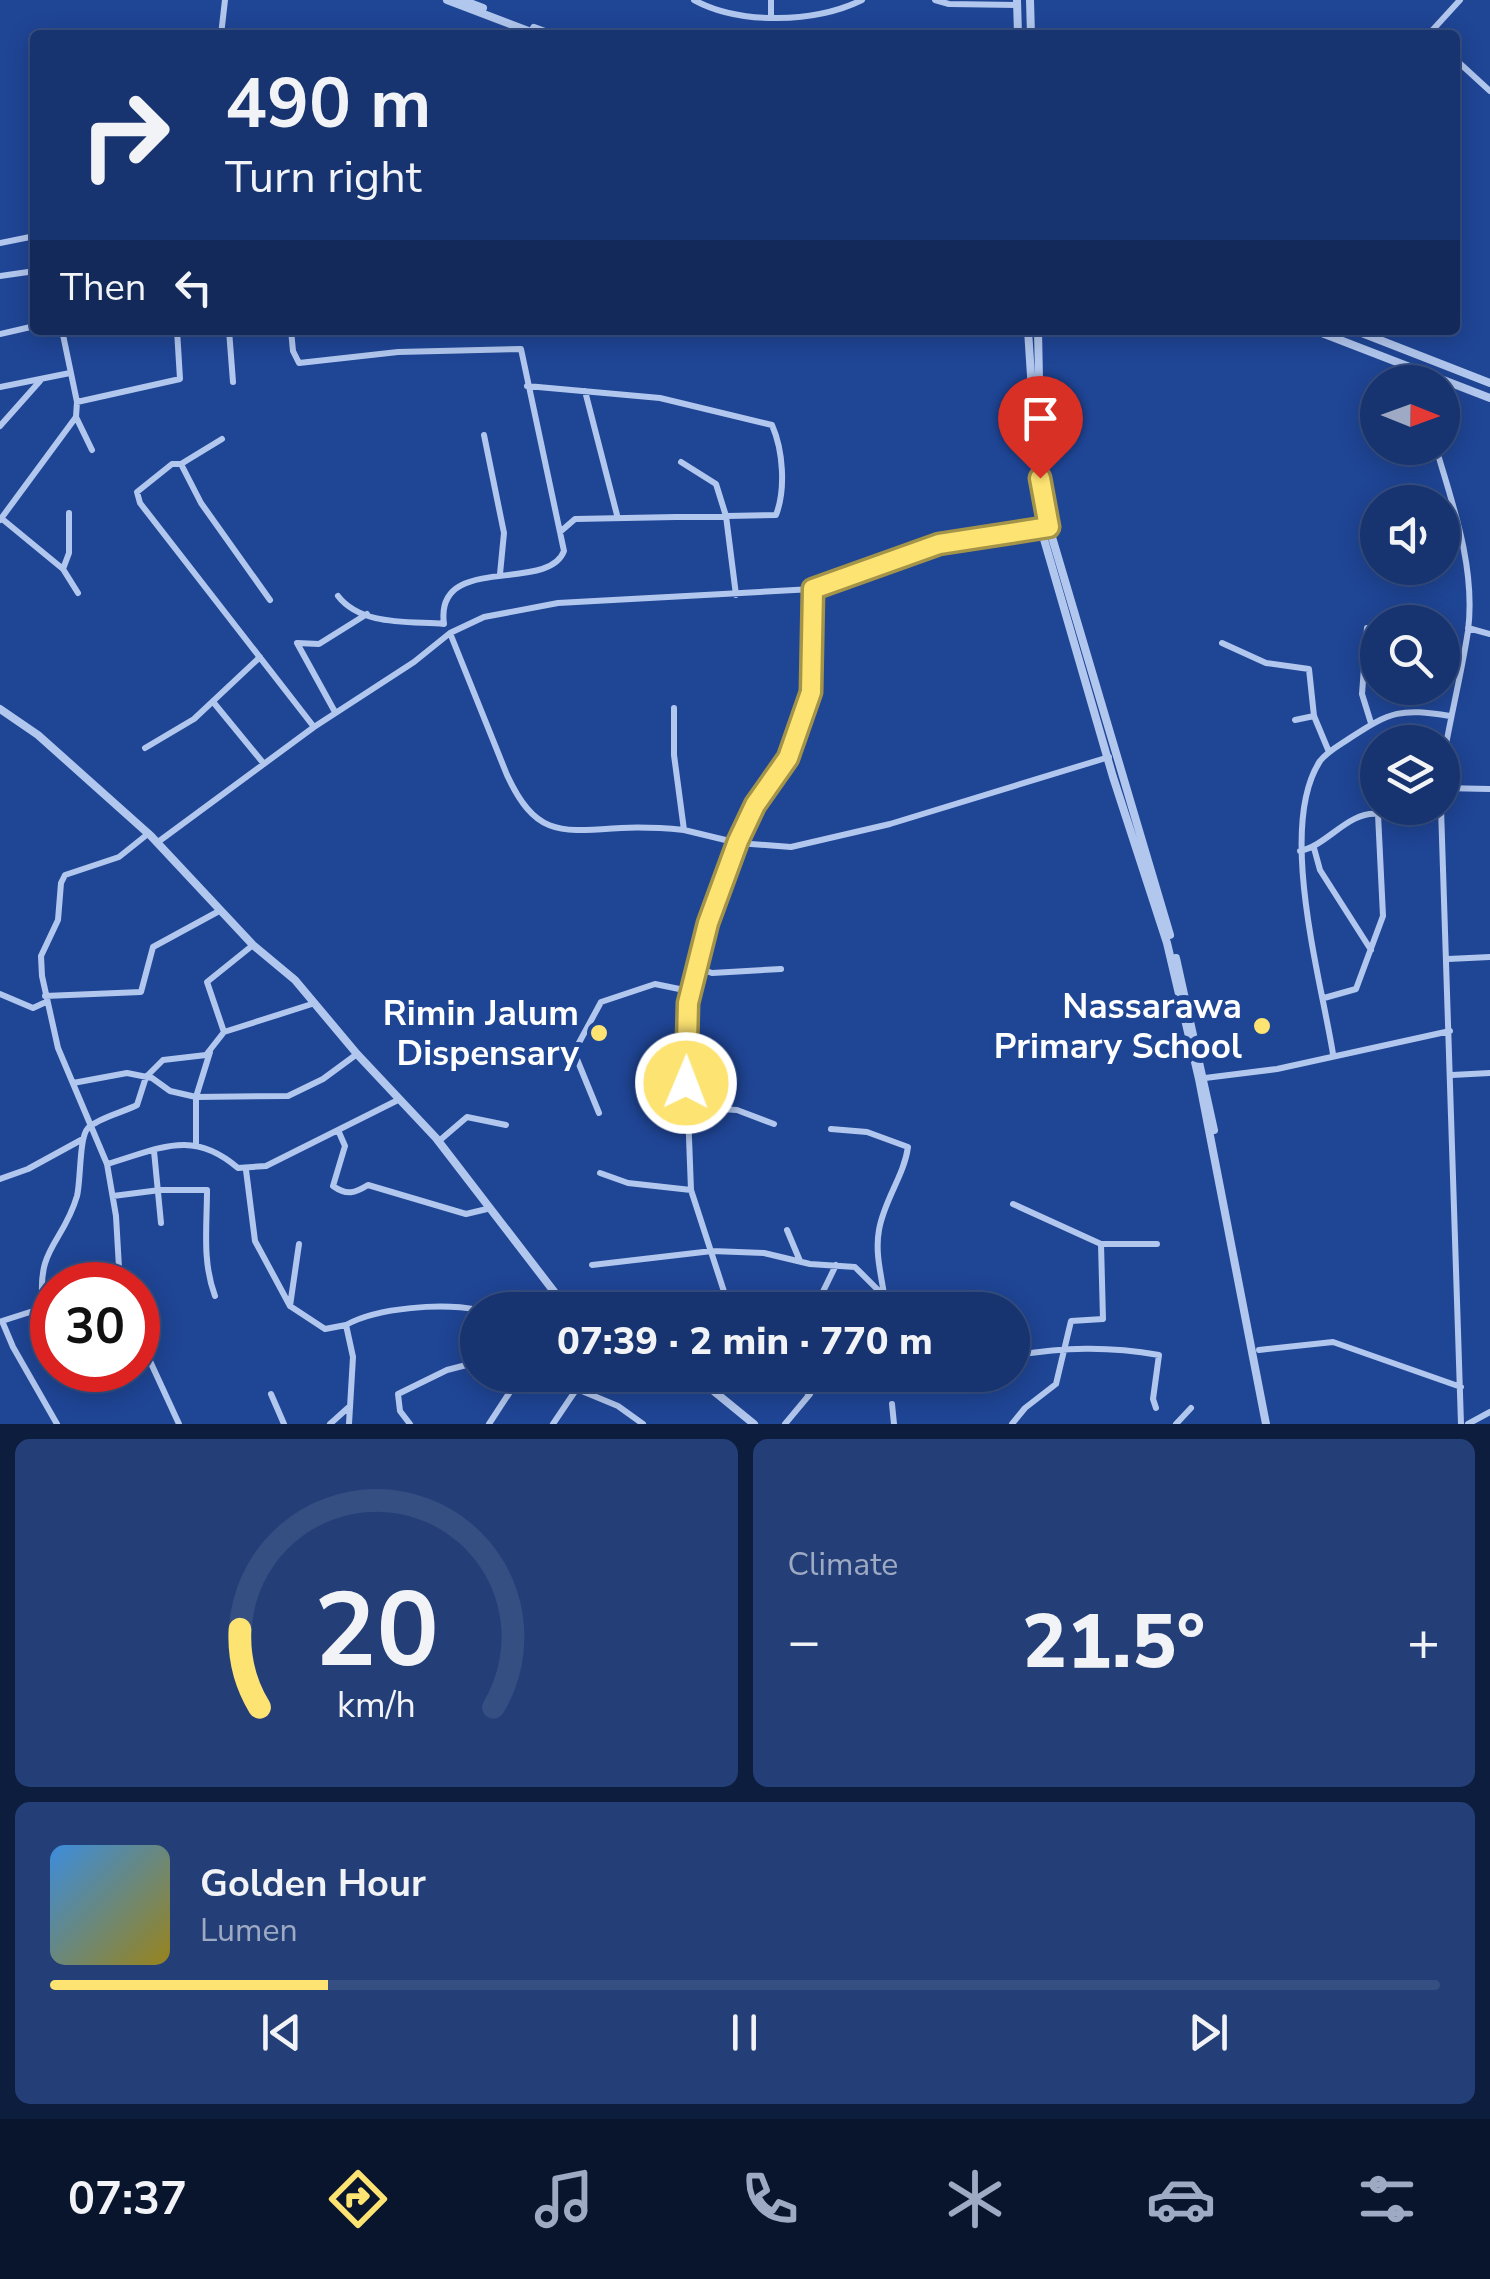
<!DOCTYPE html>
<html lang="en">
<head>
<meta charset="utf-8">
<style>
	:root { --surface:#173470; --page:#243f78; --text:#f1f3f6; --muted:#9eaac3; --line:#364f83; --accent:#fde372 }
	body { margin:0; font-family:"Nunito Sans",sans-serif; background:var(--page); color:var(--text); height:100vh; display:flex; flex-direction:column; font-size:38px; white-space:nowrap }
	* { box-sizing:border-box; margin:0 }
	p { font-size:32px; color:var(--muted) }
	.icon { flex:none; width:55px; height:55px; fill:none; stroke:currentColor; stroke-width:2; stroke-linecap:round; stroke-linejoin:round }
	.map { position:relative; height:1424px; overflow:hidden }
	.drawer { display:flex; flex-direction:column; gap:15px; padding:15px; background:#0d1d3e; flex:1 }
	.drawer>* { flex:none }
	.guide { position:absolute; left:30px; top:30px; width:1430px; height:305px; border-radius:10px; box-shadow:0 5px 25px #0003,0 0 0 2px var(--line); background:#173470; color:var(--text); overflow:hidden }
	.needle { width:65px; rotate:91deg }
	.controls { position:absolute; left:1360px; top:365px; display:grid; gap:20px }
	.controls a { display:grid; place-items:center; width:100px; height:100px; border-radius:50%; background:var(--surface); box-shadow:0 5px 25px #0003,0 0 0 2px var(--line); font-size:50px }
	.speed { position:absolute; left:30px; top:1262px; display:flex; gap:20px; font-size:50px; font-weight:700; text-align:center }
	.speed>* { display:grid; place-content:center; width:130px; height:130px; border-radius:50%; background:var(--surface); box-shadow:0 5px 25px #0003,0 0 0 2px var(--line); line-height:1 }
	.speed .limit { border:15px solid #d22; background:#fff; color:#111 }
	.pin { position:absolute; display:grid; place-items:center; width:85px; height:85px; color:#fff; margin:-102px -42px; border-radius:50% 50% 50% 0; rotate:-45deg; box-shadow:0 0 10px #0007 }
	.pin .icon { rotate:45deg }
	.me { position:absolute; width:110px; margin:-55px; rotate:1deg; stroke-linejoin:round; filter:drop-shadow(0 0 8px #0008) }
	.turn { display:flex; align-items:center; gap:35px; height:210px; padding:0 30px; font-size:45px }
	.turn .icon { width:130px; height:130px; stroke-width:2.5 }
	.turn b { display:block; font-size:70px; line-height:85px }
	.then { display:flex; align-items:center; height:95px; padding:0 30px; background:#0003; gap:20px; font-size:38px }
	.big { font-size:75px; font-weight:800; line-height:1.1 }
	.drawer .tile { flex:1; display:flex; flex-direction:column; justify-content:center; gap:15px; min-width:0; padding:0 35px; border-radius:15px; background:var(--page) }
	.drawer .dial { align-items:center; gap:0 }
	.dial svg { height:260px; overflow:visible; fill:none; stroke:var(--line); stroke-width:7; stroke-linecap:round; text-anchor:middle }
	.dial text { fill:var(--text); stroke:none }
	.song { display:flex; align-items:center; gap:30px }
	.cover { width:120px; height:120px; border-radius:15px; background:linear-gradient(135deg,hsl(210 70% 55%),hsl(50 70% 35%)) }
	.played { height:10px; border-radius:5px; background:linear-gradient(90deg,var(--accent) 20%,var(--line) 20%) }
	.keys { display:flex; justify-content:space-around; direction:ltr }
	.heat { display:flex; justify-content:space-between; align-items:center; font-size:55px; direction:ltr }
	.drawer .tiles { flex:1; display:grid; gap:15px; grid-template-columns:1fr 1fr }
	.tile:last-child { grid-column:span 2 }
	.trip { position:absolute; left:460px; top:1292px; width:570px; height:100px; border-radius:50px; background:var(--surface); box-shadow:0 5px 25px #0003,0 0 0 2px var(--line); font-weight:800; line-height:100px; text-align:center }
	.tabs { display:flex; height:160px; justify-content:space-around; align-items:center; background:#09152d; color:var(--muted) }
	.tabs .icon { width:70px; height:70px }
	.tabs .selected { color:var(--accent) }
	.tabs b { font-size:45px; color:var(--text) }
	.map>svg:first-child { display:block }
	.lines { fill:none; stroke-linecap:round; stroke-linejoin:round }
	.minor { stroke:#b2c7ee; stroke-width:6 }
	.tertiary { stroke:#b2c7ee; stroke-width:8 }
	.route-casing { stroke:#a4944a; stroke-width:25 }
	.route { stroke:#fde372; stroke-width:18 }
	.poi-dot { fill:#fde372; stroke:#1f4595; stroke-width:4 }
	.labels { text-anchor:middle; stroke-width:10; stroke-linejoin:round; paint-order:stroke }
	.poi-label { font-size:35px; font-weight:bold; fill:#fff; stroke:#1f4595; text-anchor:end }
</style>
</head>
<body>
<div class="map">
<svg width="1490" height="1424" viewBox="0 0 1490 1424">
	<rect width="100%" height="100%" fill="#1f4595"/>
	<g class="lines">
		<!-- minor -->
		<path class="minor" d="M 694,0 C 740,25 815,23 862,0
			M 771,0 L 771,16
			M 935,0 L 949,4 L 1017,5
			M 221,35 L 225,0
			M 1428,35 L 1460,0
			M 1455,59 L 1490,91
			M 0,243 L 35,236
			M 0,276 L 35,271
			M 229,330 L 233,382
			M 291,330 L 293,351 L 299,363 L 398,352 L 521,349 L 564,551 C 548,594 434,552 444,624 C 409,621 361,626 338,596
			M 0,334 L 35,326
			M 1419,372 L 1422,382
			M 527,386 L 660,398 L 772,425 C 783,450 786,489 776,515 L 575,519 L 560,532
			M 0,387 L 70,373
			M 585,391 L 617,515
			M 77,402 L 180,379 L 177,330
			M 76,417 L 92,450
			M 0,426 L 40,381
			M 484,435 L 504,533 L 500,574
			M 222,439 L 181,464 L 172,464 L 137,492 L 140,503 L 314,727
			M 1436,448 C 1453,505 1476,569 1468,631 C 1461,677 1449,722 1442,768
			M 681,462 L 716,484 L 726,516 L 736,595
			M 181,464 L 201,503 L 270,600
			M 1,518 L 63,569 L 78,593
			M 0,520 L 76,417 L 77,402 L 62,330
			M 63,569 L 69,553 L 69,513
			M 1367,628 L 1362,694 L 1371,723
			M 1468,628 L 1490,634
			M 450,633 L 507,775 C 536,837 560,832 621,828 C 642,827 663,828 684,830
			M 1222,643 L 1266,663 L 1309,669 L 1314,716 L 1329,752
			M 214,703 L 264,764
			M 674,708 L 674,755 L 684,830 L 738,843 L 693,971 L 687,1003 L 686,1059 L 691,1190 L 730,1310
			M 335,712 L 297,643 L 319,644 L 367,614
			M 1295,720 L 1314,716
			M 145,748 L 194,719 L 260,657
			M 1442,788 L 1490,789
			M 1441,808 L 1461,1424
			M 738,841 L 755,805 L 788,758 L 811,692 L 813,589
			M 158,842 L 314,727 L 414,662 L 450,633 L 484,617 L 558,603 L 813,589 L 939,544 L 1043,528
			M 738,843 L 791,847 L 890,824 L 1109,757
			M 1314,848 L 1320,870 L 1371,950
			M 1300,851 C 1328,845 1348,811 1378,814 L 1383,916 L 1356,989 L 1324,998
			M 1448,959 L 1490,957
			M 695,967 L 712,973 L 781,969
			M 0,994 L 33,1008 L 46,1002
			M 45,996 L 141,992 L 153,947 L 221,910
			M 224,1032 L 315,1003
			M 1333,1054 C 1321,979 1277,827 1320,761 C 1328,751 1340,745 1350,738 C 1391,711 1401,708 1450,716
			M 1452,1075 L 1490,1073
			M 1205,1078 L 1277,1069 L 1450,1031
			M 73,1083 L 127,1073 L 152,1078 L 170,1091 L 196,1097 L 288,1096 L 323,1079 L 357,1054
			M 687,1107 L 737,1110 L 774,1124
			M 599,1113 L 574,1052 L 601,1002 L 655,984 L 689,991
			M 831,1129 L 867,1132 L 908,1147 C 904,1176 884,1200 879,1230 C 874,1257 884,1283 886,1310
			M 338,1130 L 345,1146 L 333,1186 C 347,1196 355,1193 368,1185 L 466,1214 L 487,1209
			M 439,1141 L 467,1117 L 506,1125
			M 196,1144 L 196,1097 L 210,1052
			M 154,1151 L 161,1223
			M 107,1164 C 159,1149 192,1128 238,1168 L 266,1166 L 400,1099
			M 246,1170 L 255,1241 L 290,1306 L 299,1244
			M 600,1173 L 628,1183 L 691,1190
			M 0,1179 L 28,1169 L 81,1140
			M 113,1196 L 160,1190 L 207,1190 C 207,1227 202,1261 215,1296
			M 1013,1204 L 1101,1244
			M 787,1230 L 800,1261
			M 592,1265 L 712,1251 L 764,1253 L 810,1264 L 855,1267 L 885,1297
			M 120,1285 L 116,1216 L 107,1164 L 58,1048 L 42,976 L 41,956 L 58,920 L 61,883 L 65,875 L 119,857 L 149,833
			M 43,1305 C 36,1247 63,1244 77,1196 C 81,1180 79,1137 88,1128 C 98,1118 124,1112 137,1105 L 146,1077 L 163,1060 L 206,1055 L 224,1032 L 207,982 L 253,945
			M 290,1306 L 325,1329 L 346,1325
			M 553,1310 L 559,1298
			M 814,1310 L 836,1265
			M 2,1321 L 13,1347 L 57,1424
			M 2,1321 L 52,1305
			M 138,1335 L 179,1424
			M 1259,1350 L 1333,1342 L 1461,1387
			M 1012,1356 C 1064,1347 1108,1346 1159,1355 L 1153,1399 L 1156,1408
			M 776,1375 L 792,1380 L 809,1394
			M 577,1389 L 618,1406 L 643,1424
			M 271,1394 L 284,1424
			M 892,1404 L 894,1424
			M 330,1424 L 350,1406
			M 349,1424 L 353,1357 L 346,1325 C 378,1307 443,1303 478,1310
			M 410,1424 L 400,1411 L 398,1394 L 447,1370 L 478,1362
			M 489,1424 L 521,1375
			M 553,1424 L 586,1375
			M 785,1424 L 810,1394 L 819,1375
			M 1012,1424 L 1025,1408 L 1056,1384 L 1071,1321 L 1103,1319 L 1101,1244 L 1157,1244
			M 1176,1424 L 1191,1408
			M 1468,1424 L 1490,1412"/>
		<!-- tertiary -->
		<path class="tertiary" d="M 447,0 L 539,35
			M 462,0 L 483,8
			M 1017,0 L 1018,35
			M 1030,0 L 1031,35
			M 534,28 L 553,35
			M 1028,330 L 1041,529 L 1113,777 L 1167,943 L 1199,1079 L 1266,1424
			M 1038,330 L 1041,478 L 1049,527 L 1170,935
			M 1314,330 L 1490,398
			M 1354,330 L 1490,383
			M 0,709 L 38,735 L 151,836 L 253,945 L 295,980 L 357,1054 L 436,1138 L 559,1298 L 584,1310
			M 1176,958 L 1214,1130
			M 694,1375 L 754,1424"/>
	</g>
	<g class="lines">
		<!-- route casing -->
		<g class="route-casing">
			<path id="route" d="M 686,1083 L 688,1003 L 708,923 L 738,841 L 755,805 L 788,758 L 811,692 L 813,589 L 939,544 L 1049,527 L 1040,478"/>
		</g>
		<!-- route -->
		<use href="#route" class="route"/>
	</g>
	<!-- markers -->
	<g class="poi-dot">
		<circle cx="1262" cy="1026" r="10"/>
		<circle cx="599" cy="1033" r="10"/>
	</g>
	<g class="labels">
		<!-- poi labels -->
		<g class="poi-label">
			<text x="1242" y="1018">Nassarawa<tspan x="1242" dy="40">Primary School</tspan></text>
			<text x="579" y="1025">Rimin Jalum<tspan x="579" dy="40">Dispensary</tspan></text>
		</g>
	</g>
</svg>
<div class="controls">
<a><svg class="needle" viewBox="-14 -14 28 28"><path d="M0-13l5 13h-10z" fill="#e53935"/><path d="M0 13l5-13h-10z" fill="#9eaac3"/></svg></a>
<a><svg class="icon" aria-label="sound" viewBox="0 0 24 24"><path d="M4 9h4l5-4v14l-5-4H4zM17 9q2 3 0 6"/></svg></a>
<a><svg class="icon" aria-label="search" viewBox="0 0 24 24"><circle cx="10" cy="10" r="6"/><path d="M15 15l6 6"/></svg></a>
<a><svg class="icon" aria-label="layers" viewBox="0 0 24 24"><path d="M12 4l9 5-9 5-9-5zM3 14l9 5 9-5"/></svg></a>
</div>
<div class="speed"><div class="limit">30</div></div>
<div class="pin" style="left:1040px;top:478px;background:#d93025"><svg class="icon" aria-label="arrive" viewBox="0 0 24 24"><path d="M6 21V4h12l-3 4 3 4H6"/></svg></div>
<svg class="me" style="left:686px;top:1083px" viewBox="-20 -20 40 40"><circle r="17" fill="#fde372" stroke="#fff" stroke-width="3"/><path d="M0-11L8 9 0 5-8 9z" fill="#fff"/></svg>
<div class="trip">07:39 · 2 min · 770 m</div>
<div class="guide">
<div class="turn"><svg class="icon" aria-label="right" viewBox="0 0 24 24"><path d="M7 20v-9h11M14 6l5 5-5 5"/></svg><div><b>490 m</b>Turn right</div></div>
<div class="then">Then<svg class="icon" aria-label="left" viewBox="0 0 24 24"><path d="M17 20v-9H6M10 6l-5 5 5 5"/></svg></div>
</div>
</div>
<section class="drawer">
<div class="tiles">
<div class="tile dial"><svg viewBox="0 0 100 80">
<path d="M14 69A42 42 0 1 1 86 69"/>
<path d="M14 69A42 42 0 0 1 8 45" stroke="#fde372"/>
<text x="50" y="56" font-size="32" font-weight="700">20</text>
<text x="50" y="72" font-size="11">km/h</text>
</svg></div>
<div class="tile"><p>Climate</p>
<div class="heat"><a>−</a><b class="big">21.5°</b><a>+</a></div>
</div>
<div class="tile">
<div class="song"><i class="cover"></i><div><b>Golden Hour</b><p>Lumen</p></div></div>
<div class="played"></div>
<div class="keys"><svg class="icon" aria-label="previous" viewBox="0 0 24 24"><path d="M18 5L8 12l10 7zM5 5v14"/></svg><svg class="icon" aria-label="pause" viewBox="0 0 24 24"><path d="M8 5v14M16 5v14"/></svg><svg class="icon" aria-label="next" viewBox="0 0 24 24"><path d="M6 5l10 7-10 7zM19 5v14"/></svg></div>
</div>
</div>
</section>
<nav class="tabs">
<b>07:37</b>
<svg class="icon selected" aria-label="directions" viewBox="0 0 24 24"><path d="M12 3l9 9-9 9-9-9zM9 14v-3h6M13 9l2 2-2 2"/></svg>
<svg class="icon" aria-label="music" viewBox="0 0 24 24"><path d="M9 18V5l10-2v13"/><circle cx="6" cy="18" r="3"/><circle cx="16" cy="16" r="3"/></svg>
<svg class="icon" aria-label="phone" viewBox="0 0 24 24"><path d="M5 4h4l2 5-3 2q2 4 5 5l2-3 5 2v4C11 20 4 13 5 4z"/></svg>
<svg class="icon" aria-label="climate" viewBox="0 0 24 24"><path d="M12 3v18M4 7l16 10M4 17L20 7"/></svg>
<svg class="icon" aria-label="car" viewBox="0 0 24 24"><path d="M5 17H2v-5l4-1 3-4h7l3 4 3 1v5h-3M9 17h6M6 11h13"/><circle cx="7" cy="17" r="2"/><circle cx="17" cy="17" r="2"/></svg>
<svg class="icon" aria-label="filters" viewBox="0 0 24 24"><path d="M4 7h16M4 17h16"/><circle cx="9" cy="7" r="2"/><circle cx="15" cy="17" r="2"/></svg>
</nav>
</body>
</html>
